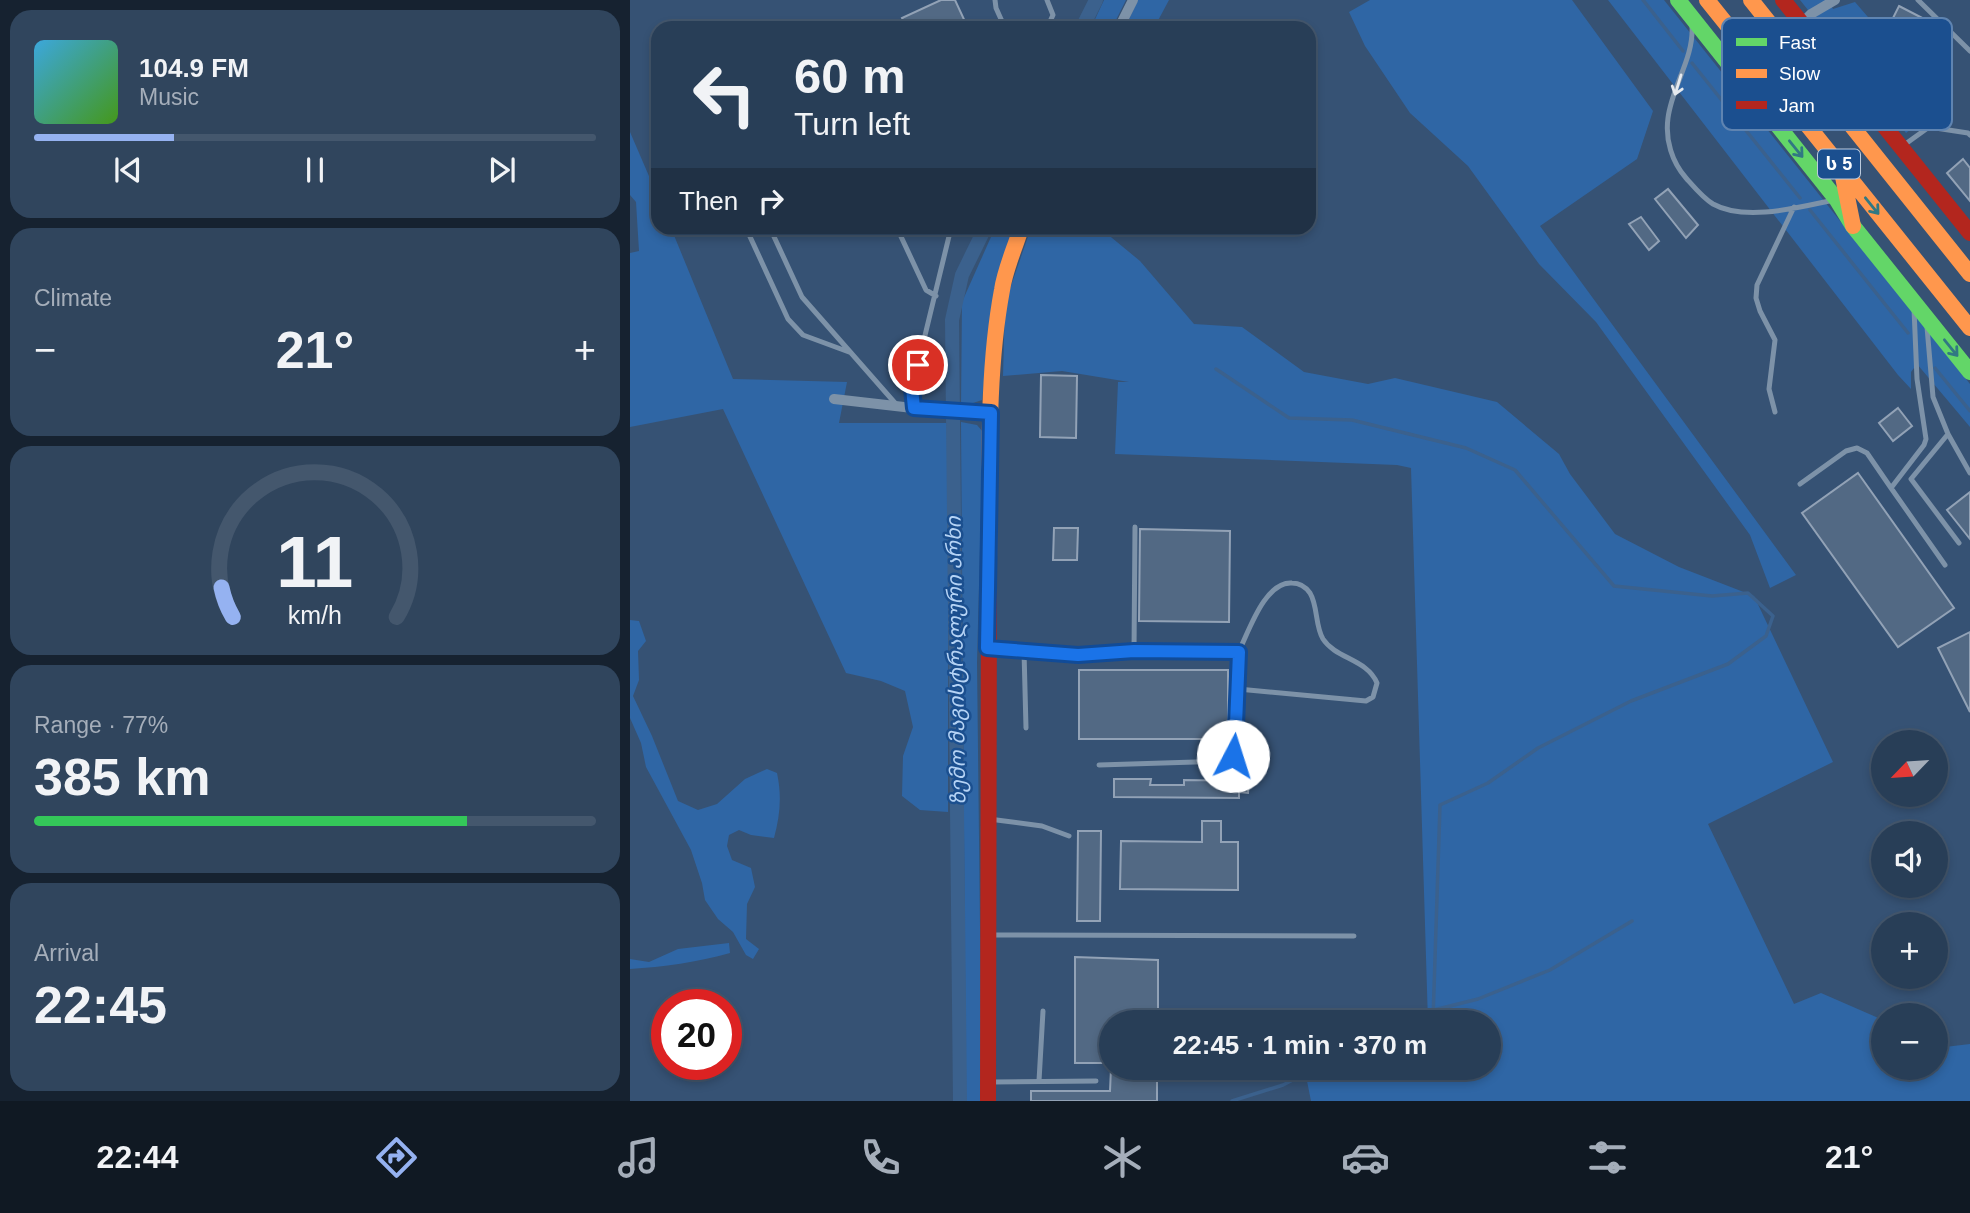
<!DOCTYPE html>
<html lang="en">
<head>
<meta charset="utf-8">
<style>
	:root { --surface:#283e57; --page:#30455d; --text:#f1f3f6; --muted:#a5aeba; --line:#44576d; --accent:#95b2f1 }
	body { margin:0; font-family:Arial,"Noto Sans Georgian",sans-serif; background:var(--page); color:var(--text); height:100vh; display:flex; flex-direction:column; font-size:26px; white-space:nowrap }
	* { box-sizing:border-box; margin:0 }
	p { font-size:23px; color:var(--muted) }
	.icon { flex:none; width:38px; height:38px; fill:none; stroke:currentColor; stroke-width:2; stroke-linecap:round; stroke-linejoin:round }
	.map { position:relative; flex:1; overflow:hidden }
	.side { display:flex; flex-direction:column; gap:10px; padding:10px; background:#162230; width:630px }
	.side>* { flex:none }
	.banner { position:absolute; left:21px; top:21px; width:665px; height:214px; border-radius:21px; box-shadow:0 4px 10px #0003,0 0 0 2px var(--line); background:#283e57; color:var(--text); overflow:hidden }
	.needle { width:46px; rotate:245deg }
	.tools { position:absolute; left:1241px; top:730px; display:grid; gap:14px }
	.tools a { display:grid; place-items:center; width:77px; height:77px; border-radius:50%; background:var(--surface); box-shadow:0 4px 10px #0003,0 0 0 2px var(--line); font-size:35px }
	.speed { position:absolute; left:21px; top:989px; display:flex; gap:14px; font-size:35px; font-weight:700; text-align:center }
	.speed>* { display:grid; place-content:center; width:91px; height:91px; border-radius:50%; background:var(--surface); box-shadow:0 4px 10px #0003,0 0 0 2px var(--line); line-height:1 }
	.speed .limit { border:10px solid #d22; background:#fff; color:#111 }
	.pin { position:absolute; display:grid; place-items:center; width:60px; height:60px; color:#fff; margin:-30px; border:4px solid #fff; border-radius:50%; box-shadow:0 2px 7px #0007 }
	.me { position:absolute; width:77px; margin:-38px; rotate:5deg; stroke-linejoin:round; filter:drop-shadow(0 0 5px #0008) }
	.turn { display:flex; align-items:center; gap:24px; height:147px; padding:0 28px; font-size:32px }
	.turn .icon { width:91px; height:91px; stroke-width:2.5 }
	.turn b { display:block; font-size:49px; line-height:60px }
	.then { display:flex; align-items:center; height:66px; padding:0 28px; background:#0003; gap:14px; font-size:26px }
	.big { font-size:52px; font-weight:700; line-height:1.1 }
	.side .tile { flex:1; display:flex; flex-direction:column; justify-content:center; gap:10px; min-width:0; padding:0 24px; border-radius:21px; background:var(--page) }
	.side .dial { align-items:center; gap:0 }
	.dial svg { height:182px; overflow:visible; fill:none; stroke:var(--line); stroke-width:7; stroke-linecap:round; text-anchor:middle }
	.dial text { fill:var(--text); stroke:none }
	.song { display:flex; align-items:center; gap:21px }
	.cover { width:84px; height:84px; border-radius:10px; background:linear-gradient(135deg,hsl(200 70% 55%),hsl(100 70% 35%)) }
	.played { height:7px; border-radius:4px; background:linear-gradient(90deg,var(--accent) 25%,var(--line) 25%) }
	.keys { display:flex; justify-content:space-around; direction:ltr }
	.heat { display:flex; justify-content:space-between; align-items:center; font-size:38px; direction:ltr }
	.charge { height:10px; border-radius:5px; background:linear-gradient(90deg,#34c759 77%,var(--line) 0) }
	.trip { position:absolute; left:469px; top:1010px; width:402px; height:70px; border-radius:35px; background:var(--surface); box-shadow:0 4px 10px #0003,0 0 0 2px var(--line); font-weight:700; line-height:70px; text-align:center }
	.menu { display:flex; height:112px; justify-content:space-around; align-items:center; background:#101923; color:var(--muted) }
	.menu .icon { width:49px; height:49px }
	.menu .current { color:var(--accent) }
	.menu b { font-size:32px; color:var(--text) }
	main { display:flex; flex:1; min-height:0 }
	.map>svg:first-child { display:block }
	.green { fill:#2f66a5 }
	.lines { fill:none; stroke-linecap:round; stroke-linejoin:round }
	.stream { stroke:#3b618d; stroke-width:3.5 }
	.canal { stroke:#3b618d; stroke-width:14 }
	.building { fill:#526984; stroke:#92a2b6; stroke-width:2 }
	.lane { stroke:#7d92a8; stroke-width:5 }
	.street { stroke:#7d92a8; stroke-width:10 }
	.fast { stroke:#63d668; stroke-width:16 }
	.slow { stroke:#ff974d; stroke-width:16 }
	.jam { stroke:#b3261e; stroke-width:16 }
	.oneway { stroke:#e5e9ee }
	.oneway2 { stroke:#317883 }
	.route-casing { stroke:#114b97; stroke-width:18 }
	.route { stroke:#1a73e8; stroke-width:12 }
	.labels { text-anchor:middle; stroke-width:5; stroke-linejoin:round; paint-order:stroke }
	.shield { fill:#1b4f8f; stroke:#bbcadd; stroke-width:2 }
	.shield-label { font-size:18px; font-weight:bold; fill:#fff }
	.water-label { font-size:21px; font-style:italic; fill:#b5d3f5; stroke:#1b4f8f }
	.key { fill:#1b4f8f; stroke:#5f84b1; stroke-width:2 }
	.key-label { font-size:19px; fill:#fff }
</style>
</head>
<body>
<main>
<section class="side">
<div class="tile">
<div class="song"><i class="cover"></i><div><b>104.9 FM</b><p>Music</p></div></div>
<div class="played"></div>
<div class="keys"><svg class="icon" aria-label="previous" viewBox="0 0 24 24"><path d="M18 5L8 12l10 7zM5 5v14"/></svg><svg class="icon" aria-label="pause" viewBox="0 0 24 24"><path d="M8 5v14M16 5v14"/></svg><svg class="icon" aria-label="next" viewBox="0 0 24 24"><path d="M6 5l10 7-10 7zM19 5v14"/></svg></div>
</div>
<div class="tile"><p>Climate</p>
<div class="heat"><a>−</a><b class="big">21°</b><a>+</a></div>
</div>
<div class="tile dial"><svg viewBox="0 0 100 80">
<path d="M14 69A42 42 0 1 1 86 69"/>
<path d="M14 69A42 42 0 0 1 9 56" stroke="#95b2f1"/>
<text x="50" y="56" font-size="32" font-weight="700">11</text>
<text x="50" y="72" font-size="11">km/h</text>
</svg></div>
<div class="tile"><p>Range · 77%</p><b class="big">385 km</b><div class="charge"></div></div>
<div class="tile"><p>Arrival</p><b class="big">22:45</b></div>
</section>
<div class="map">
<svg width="1340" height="1101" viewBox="0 0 1340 1101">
	<rect width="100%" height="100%" fill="#365274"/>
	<!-- green -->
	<path class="green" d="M 474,0 L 496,0 L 482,28 L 461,28 Z
		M 508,0 L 539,0 L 524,28 L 495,28 Z
		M 740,0 L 942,0 L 1023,111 L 1007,159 L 910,226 L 1166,575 L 1140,588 L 1120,535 L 966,322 L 909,264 L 838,166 L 780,113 L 735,46 L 719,12 Z
		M 978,0 L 1034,0 L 1340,384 L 1340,427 L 1287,364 L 1281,372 L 1281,389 L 1268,375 Z
		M 1170,0 L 1198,0 L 1203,9 L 1225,2 L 1313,104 L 1276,133 Z
		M 0,132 L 28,197 L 28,228 L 41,228 L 103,379 L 217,382 L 209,423 L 318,423 L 318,812 L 290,810 L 272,796 L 273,756 L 283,727 L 275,691 L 251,681 L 216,673 L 93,409 L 0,427 L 0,253 L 9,251 L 6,202 L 0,195 Z
		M 365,228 L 388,228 L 362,311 L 352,400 L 331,407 L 332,302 Z
		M 401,228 L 470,228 L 510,261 L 564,324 L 612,327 L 674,372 L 738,384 L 765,378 L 867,402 L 929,454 L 940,474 L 985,534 L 1049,567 L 1124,596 L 1203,762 L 1078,824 L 1164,1004 L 1191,993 L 1253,1020 L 1253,1068 L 1306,1068 L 1306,1043 L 1315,1047 L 1340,1044 L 1340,1101 L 681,1101 L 676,1076 L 699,1068 L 859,1068 L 859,1022 L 798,1022 L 781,468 L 767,465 L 485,454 L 488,382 L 499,382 L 432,371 L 373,376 L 375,303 Z
		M 331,422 L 347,425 L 353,432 L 347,662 L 352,1101 L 336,1101 Z
		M 0,620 L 9,621 L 16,641 L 8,651 L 9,680 L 3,696 L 22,736 L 48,801 L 68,810 L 87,804 L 115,779 L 137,769 L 147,773 C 152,796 150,816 144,838 L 121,835 L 109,830 L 99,835 L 97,846 L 102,860 L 121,868 L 125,887 L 117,904 L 116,939 L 129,949 L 123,959 L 116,955 L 103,932 L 88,919 L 75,900 L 72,883 L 61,850 L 16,767 L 11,743 L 0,718 Z
		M 99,943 L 100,953 C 68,962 33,967 0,969 L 0,959 L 19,962 L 48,949 Z"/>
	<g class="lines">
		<!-- stream -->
		<path class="stream" d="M 1013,0 L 1053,51
			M 1062,63 L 1170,198
			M 1180,210 L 1278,333
			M 1305,368 L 1340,411
			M 586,369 L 659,418 L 722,420 L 836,448 L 885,470 L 984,586 L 1082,596 L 1118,593 L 1143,616 L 1136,636 L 1098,664 L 1001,701 L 908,748 L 858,783 L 810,805 L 803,1020 L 800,1022
			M 804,1010 L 848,999 L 920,970 L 1002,921
			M 602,1101 L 653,1085 L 686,1068"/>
		<!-- canal -->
		<path class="canal" d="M 452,28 L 466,0
			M 330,1101 L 322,320 L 332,275 L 355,228"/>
	</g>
	<!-- building -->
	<path class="building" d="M 311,0 L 325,0 L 338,28 L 277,28 L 272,18 Z
		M 1269,6 L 1300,22 L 1294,32 L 1288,29 L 1282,44 L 1256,32 Z
		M 1333,159 L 1340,168 L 1340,201 L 1317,173 Z
		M 1038,189 L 1068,225 L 1056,238 L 1025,199 Z
		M 1011,217 L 1029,241 L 1019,250 L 999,224 Z
		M 411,375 L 447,376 L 446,438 L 410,437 Z
		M 1268,408 L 1282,426 L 1263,441 L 1249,423 Z
		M 1228,473 L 1324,608 L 1268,647 L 1172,513 Z
		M 1340,492 L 1340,539 L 1317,510 Z
		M 424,528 L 448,528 L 447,560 L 423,560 Z
		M 510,529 L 600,531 L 599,622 L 509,621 Z
		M 1340,632 L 1340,712 L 1308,648 Z
		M 449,670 L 598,670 L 598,739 L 449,739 Z
		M 484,779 L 521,779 L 520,785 L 554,785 L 554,780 L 619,781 L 618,793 L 609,792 L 609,798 L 484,797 Z
		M 572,821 L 591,821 L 591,842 L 608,842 L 608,890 L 490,889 L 491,841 L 572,842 Z
		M 448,831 L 471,831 L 470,921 L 447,921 Z
		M 445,957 L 528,960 L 528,1022 L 481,1022 L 481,1063 L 445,1063 Z
		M 481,1068 L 527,1068 L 527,1101 L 401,1101 L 401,1091 L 480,1091 Z"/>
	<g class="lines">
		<!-- lane -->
		<path class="lane" d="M 365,0 L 366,8 L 375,28
			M 1288,0 L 1340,51
			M 1062,26 C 1064,58 1042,86 1038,118 C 1035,140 1042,162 1056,178 C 1064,187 1073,198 1083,204 C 1115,222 1170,207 1204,200
			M 417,28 L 423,15 L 417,0
			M 1274,145 L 1299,127 L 1338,133 L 1340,135
			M 116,228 L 158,319 L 173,335 L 219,352
			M 140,228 L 172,297 L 265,403
			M 267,228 L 296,290 L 306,296
			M 1297,327 L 1303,397 L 1318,434 L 1340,473
			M 284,408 L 282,389 L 321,228
			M 1145,412 L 1139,389 L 1145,340 L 1130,311 L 1126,298 L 1127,285 L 1164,207
			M 1318,434 L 1281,479 L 1329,543
			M 1170,484 L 1216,451 L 1227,448 L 1237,453 L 1261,488 L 1294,445 L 1296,439 L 1287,379 L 1284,309
			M 1261,488 L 1315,565
			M 360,648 L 448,655 L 504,651 L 609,651 L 605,749 L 603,756 L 597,761 L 469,765
			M 394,651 L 396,728
			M 504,651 L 505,527
			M 608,689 L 736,701 L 743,697 L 747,683 C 737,659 706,659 693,639 C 685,626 688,606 680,593 C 675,586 670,583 662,583 C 635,581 619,631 609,651
			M 359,819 L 412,826 L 439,836
			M 359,935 L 724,936
			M 409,1081 L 413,1011
			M 362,1082 L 466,1081"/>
		<!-- street -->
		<path class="street" d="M 1172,23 L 1181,14 L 1205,0
			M 489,28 L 503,0
			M 204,399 L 309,411 L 361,413"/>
		<!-- fast -->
		<path class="fast" d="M 1048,0 L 1207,200 L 1223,226 L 1340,372"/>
		<!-- slow -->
		<path class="slow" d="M 1077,0 L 1340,328
			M 1121,0 L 1340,274
			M 1212,172 L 1223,226
			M 359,559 C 360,472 356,376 372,290 C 375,269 385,248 391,228"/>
		<!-- jam -->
		<path class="jam" d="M 1153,0 L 1340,233
			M 358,1101 L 359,559"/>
	</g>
	<!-- one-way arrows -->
	<defs><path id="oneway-shaft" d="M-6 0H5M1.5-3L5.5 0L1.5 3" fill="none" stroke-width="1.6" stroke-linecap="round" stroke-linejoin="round" transform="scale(1.75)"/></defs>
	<use class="oneway" href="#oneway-shaft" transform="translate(1048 85) rotate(107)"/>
	<g class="oneway2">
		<use href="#oneway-shaft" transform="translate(1166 149) rotate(51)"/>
		<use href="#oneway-shaft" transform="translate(1242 206) rotate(51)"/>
		<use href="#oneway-shaft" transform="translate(1321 348) rotate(51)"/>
	</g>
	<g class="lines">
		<!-- route casing -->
		<g class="route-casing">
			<path id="route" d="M 288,365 L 282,388 L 284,408 L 361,413 L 357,648 L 448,655 L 504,651 L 609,652 L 605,749 L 603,756"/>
		</g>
		<!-- route -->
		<use href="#route" class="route"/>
	</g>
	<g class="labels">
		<!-- shield labels -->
		<rect class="shield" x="1188" y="149.5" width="42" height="29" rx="5"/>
		<g class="shield-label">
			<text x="1209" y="170">ს 5</text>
		</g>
		<!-- water labels -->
		<g class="water-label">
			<text transform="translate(326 661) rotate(-91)" y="7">ზემო მაგისტრალური არხი</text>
		</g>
	</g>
	<!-- legend -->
	<rect x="1092" y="18" width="230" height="112" rx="10" class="key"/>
	<rect x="1106" y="38" width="31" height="8" fill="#63d668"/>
	<rect x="1106" y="69" width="31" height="9" fill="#ff974d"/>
	<rect x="1106" y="101" width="31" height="8" fill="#b3261e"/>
	<g class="key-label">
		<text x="1149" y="49">Fast</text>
		<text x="1149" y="80">Slow</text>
		<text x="1149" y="112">Jam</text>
	</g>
</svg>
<div class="tools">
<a><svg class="needle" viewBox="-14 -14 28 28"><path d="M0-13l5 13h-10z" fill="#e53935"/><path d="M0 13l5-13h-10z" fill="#a5aeba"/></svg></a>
<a><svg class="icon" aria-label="sound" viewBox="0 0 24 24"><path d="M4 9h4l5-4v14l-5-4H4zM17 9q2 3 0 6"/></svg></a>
<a>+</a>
<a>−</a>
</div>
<div class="speed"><div class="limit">20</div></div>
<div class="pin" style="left:288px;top:365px;background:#d93025"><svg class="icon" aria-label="arrive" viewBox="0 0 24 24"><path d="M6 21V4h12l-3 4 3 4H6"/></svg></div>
<svg class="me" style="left:603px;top:756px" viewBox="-20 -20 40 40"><circle r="19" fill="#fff"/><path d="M0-13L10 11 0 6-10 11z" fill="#1a73e8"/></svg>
<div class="trip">22:45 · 1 min · 370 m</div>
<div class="banner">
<div class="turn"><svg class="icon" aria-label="left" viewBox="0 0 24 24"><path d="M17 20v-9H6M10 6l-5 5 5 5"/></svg><div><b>60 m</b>Turn left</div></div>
<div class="then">Then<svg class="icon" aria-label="right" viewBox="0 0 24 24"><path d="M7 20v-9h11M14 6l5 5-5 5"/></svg></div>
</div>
</div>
</main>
<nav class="menu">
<b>22:44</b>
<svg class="icon current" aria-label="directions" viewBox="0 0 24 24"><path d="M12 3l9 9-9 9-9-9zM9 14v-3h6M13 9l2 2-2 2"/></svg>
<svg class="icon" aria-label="music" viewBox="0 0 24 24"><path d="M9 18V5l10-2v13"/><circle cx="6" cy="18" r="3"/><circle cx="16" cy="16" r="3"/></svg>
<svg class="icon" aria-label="phone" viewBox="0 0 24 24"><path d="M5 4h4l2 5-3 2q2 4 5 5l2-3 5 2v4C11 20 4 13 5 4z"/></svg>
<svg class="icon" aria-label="climate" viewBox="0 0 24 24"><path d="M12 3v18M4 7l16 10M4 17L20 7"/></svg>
<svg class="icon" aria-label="car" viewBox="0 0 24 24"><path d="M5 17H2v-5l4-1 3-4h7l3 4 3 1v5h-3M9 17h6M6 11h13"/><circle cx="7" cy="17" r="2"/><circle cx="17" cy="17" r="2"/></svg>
<svg class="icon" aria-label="filters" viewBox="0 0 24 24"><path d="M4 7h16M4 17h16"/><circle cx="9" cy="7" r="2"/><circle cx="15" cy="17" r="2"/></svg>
<b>21°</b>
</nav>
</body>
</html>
